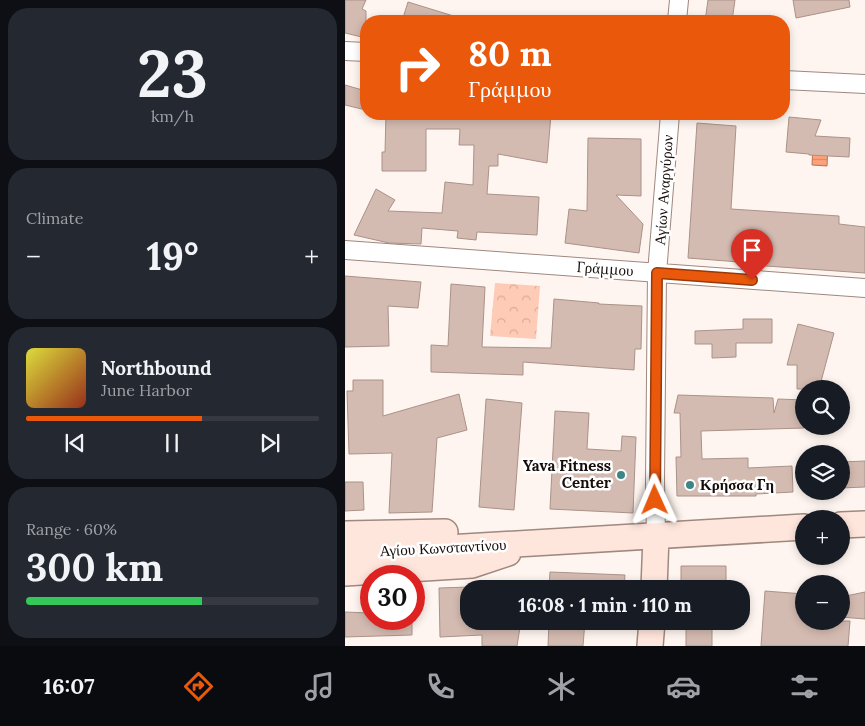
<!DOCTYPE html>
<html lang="en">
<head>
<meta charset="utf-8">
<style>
	:root { --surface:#171b24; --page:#242831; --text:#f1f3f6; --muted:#9ea1a6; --line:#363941; --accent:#ea580c }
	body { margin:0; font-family:Lora,serif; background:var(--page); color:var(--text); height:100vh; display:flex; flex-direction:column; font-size:19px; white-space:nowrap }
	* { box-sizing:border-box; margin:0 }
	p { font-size:16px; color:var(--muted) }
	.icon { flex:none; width:28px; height:28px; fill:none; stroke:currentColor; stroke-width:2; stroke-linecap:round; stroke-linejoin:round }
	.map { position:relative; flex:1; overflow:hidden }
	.side { display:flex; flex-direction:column; gap:8px; padding:8px; background:#0d0f14; width:345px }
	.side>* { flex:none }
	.banner { position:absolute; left:15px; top:15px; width:430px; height:105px; border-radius:20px; box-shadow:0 2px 8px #0003; background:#ea580c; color:#fff; overflow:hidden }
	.fabs { position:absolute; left:450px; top:380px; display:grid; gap:10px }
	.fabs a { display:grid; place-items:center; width:55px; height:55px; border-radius:50%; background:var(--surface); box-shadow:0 2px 8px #0003; font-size:25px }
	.speed { position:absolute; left:15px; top:565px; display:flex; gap:10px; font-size:25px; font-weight:700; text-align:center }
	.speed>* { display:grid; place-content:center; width:65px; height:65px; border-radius:50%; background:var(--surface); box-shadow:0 2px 8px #0003; line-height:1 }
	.speed .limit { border:8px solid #d22; background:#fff; color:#111 }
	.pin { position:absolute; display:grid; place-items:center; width:42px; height:42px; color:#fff; margin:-51px -21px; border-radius:50% 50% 50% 0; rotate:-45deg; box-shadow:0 0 5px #0007 }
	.pin .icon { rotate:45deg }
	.me { position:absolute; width:55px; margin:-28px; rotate:359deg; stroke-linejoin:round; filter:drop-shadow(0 0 4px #0008) }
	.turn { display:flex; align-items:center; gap:18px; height:105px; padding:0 25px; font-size:22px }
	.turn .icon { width:65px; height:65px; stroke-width:2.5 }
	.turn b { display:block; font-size:35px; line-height:42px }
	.big { font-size:38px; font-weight:700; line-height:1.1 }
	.side .tile { flex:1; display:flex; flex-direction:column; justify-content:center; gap:8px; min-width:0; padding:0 18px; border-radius:20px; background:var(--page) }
	.side .dial { align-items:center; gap:0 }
	.dial b { font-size:65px; line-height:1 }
	.song { display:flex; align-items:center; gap:15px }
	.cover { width:60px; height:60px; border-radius:8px; background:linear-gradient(135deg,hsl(60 70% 55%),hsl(10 70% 35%)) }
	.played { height:5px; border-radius:2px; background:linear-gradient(90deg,var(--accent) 60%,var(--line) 60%) }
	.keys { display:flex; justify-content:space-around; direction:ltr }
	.heat { display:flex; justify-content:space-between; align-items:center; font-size:28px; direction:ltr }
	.charge { height:8px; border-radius:4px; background:linear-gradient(90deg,#34c759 60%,var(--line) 0) }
	.trip { position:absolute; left:115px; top:580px; width:290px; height:50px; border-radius:20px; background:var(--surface); box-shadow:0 2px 8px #0003; font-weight:700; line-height:50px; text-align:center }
	.tab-bar { display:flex; height:80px; justify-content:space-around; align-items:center; background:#090b0e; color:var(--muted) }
	.tab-bar .icon { width:35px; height:35px }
	.tab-bar .on { color:var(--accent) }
	.tab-bar b { font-size:22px; color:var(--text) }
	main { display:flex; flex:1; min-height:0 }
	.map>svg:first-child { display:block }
	.park { fill:url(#park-crowns) }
	.water { fill:url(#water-rules); stroke:#b97558 }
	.building { fill:#d4bbb1; stroke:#aa9288 }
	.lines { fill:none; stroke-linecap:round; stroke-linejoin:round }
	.street-casing { stroke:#9f887e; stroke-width:20 }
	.secondary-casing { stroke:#9f887e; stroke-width:28 }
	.street { stroke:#fff; stroke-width:18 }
	.secondary { stroke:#ffe6dc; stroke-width:25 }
	.route-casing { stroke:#983908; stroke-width:12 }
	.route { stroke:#ea580c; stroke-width:9 }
	.poi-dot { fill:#3e8685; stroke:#fff; stroke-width:2 }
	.labels { text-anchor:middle; stroke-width:5; stroke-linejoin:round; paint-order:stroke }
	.street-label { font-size:15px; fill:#150d0a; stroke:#fff }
	.poi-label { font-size:15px; font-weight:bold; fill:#150d0a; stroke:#fff; text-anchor:end }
</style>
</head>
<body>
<main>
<section class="side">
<div class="tile dial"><b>23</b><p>km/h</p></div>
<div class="tile"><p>Climate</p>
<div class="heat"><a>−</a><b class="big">19°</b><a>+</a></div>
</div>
<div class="tile">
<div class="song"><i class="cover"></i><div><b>Northbound</b><p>June Harbor</p></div></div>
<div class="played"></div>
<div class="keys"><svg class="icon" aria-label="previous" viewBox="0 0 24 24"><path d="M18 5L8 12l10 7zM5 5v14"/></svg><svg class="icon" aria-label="pause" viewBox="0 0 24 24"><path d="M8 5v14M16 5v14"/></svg><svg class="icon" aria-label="next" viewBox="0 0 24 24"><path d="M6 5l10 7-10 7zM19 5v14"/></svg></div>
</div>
<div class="tile"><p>Range · 60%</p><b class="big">300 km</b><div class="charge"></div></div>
</section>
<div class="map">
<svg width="520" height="646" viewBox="0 0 520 646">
	<defs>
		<pattern id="park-crowns" width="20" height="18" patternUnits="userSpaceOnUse" patternTransform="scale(1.25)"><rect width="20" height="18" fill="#fdcbb6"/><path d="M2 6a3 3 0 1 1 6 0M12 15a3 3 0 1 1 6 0" fill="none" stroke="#d8ad9b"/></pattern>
		<pattern id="water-rules" width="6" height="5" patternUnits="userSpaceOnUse" patternTransform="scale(1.25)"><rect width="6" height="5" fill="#ffa27a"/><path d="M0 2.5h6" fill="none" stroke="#da8a68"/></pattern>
	</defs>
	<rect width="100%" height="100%" fill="#fff5f0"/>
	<!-- park -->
	<path class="park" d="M 150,283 L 195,286 L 191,339 L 145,336 Z"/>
	<!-- water -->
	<path class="water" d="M 468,144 L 483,146 L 482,166 L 467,165 Z"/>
	<!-- building -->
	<path class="building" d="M 0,0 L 21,0 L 17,9 L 21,11 L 21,38 L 0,33 Z
		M 363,0 L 390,0 L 387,21 L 360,21 Z
		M 448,0 L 504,0 L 505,7 L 451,18 Z
		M 63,2 L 115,18 L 115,21 L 57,21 Z
		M 0,85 L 21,91 L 21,110 L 0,105 Z
		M 41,114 L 206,114 L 202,163 L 153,154 L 153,166 L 144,166 L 142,194 L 194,197 L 192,235 L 132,232 L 131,240 L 112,238 L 113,231 L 77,228 L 76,244 L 44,243 L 9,235 L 31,189 L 50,200 L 43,211 L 97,213 L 100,182 L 128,185 L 129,145 L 114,145 L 115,129 L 81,129 L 81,171 L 37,171 L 37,152 L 40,152 Z
		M 444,117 L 476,120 L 470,136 L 505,138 L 504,157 L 464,155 L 464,154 L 441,152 Z
		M 352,123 L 391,126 L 386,209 L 494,216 L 494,224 L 520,227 L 520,273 L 407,265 L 407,263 L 343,258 Z
		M 243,138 L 296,139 L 296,196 L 271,195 L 298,224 L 294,253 L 220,243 L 224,209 L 242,211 Z
		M 0,276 L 76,282 L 73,308 L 43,306 L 44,346 L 0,347 Z
		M 106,284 L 140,287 L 137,347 L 206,348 L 209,299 L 254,303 L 254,304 L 297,306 L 296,349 L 290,349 L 289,370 L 178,362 L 178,375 L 86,372 L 86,345 L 103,346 Z
		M 398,319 L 427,319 L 427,343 L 391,343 L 391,357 L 367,358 L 367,344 L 350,344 L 350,331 L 398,329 Z
		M 453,324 L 489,333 L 474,389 L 452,389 L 452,365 L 442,365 Z
		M 8,380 L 38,380 L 38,416 L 114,394 L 122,430 L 92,438 L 87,512 L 44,513 L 47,453 L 4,454 L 2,391 L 8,391 Z
		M 333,395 L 428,398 L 429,413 L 433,399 L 459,400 L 459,428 L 356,431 L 357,459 L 403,458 L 403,468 L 447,466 L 448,492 L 411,494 L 411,496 L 332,496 L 331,457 L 336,457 L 335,413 L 329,413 Z
		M 141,399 L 177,403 L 169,510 L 134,507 Z
		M 210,411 L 244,413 L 242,449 L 276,451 L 277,436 L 291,437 L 288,513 L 205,509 Z
		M 520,461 L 520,487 L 496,488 L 496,462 Z
		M 0,482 L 18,482 L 19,510 L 0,511 Z
		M 336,566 L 381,566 L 381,589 L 336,589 Z
		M 205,572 L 280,575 L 279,589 L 204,589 Z
		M 124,587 L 124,621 L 176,621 L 172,646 L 137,646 L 137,635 L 95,637 L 94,588 Z
		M 420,591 L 459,594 L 459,621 L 505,621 L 503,646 L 416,646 Z
		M 520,592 L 520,619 L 496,617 L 496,597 Z
		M 0,612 L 26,613 L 26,619 L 67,619 L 67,635 L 0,637 Z
		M 204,621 L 240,621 L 238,646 L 203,646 Z
		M 341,621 L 367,621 L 367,646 L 341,646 Z"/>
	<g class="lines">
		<!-- street casing -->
		<g class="street-casing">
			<path id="street" d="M 332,21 L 334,0
				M 0,51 L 21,52
				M 439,80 L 520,84
				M 0,250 L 520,288
				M 311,536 L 310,481 L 312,273 L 325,114"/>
		</g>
		<!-- secondary casing -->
		<g class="secondary-casing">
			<path id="secondary" d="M 496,525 L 520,524
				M 0,534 L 100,532
				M 0,554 L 459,527
				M 0,573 L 127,565 L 163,553
				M 309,589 L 311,536
				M 305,646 L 307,621"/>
		</g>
		<!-- street -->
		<use href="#street" class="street"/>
		<!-- secondary -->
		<use href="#secondary" class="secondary"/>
	</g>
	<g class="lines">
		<!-- route casing -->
		<g class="route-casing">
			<path id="route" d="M 310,500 L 312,273 L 407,280"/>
		</g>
		<!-- route -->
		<use href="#route" class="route"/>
	</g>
	<!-- markers -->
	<g class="poi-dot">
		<circle cx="276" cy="475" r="5"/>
		<circle cx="345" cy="485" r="5"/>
	</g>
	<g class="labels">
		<!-- street labels -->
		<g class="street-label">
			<text transform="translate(319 190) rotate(-86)" y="5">Αγίων Αναργύρων</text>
			<text transform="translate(260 269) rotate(4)" y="5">Γράμμου</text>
			<text transform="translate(98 548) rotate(-3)" y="5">Αγίου Κωνσταντίνου</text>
		</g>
		<!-- poi labels -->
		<g class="poi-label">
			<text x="266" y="471">Yava Fitness<tspan x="266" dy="17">Center</tspan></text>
			<text x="355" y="490" text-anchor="start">Κρήσσα Γη</text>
		</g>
	</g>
</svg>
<div class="fabs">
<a><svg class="icon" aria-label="search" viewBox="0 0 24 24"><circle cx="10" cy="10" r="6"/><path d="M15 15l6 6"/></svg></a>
<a><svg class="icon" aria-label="layers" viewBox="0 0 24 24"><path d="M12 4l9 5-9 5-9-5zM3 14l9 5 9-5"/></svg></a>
<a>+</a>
<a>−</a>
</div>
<div class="speed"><div class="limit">30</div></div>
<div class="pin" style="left:407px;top:280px;background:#d93025"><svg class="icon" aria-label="arrive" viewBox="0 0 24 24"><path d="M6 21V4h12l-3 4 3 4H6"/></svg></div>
<svg class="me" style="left:310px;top:500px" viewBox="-20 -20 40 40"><path d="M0-17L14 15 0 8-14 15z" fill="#ea580c" stroke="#fff" stroke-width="4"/></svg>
<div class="trip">16:08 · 1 min · 110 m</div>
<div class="banner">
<div class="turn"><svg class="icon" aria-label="right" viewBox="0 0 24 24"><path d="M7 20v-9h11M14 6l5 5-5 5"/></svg><div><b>80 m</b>Γράμμου</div></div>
</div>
</div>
</main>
<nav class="tab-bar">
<b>16:07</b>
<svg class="icon on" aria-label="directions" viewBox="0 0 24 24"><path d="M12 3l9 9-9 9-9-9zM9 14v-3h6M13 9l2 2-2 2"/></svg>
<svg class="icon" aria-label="music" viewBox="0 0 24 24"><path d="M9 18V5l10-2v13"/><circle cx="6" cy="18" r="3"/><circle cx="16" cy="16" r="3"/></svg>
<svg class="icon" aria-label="phone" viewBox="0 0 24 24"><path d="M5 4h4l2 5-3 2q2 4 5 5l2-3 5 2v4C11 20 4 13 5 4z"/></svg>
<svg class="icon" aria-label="climate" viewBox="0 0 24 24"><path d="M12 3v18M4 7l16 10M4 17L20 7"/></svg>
<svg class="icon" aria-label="car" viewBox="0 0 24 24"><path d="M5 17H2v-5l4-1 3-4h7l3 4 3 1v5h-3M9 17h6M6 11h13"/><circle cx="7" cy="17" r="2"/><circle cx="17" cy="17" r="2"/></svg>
<svg class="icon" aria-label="filters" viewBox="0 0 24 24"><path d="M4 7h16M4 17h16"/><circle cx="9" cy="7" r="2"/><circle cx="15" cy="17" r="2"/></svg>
</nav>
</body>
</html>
